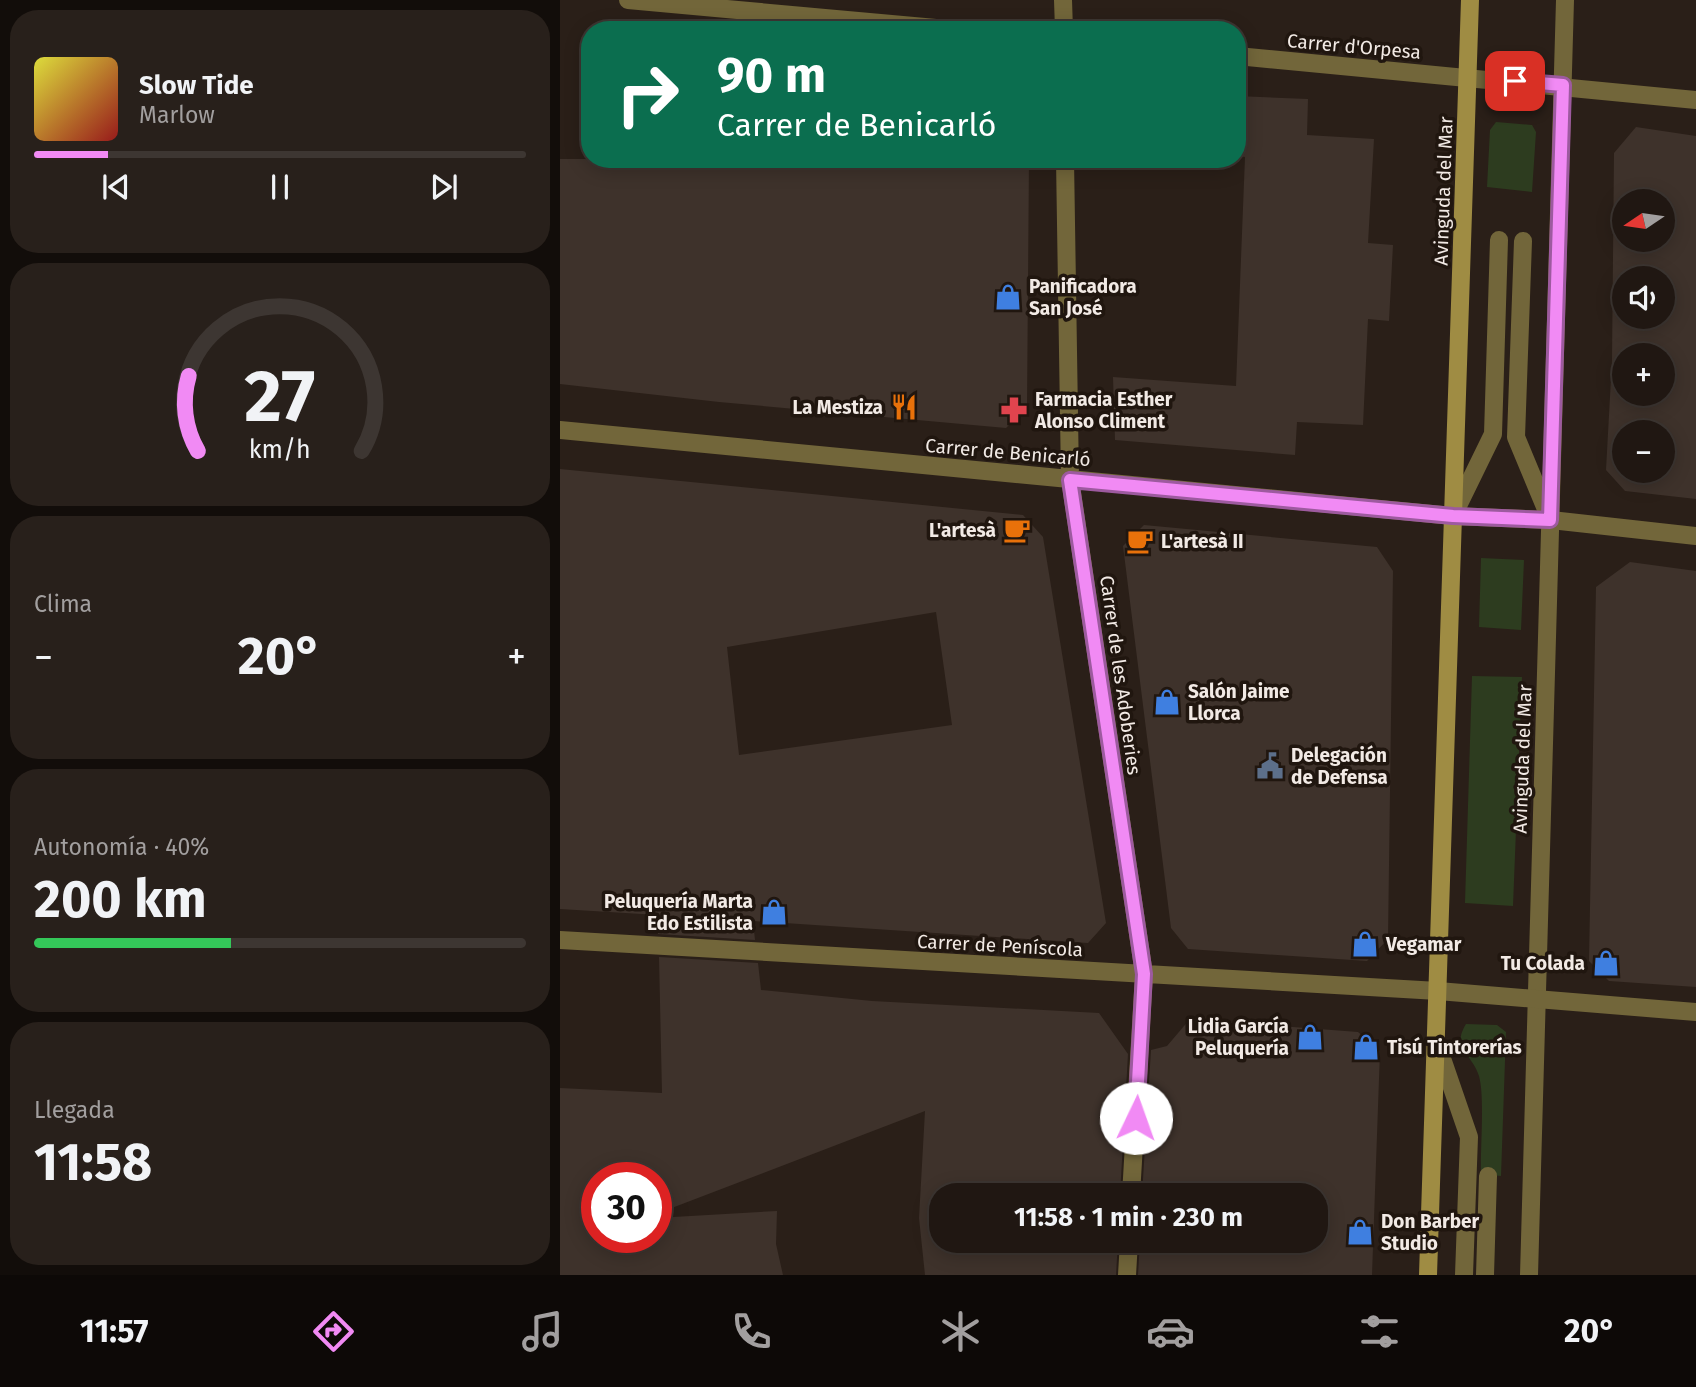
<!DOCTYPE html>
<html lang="es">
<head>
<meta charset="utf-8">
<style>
	:root { --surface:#201712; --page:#28201b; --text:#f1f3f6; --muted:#a29f9f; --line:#3d3632; --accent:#f18af4 }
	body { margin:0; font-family:"Fira Sans",sans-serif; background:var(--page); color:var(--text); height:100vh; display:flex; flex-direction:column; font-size:26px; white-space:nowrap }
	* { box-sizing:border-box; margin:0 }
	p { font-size:23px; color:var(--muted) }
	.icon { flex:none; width:38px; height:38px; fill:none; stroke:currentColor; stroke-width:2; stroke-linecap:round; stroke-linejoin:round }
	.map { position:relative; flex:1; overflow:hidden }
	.panel { display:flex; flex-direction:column; gap:10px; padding:10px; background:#120d0a; width:560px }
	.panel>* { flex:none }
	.banner { position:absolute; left:21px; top:21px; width:665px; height:147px; border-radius:28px; box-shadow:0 4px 18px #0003,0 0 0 2px var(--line); background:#0b6e4f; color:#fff; overflow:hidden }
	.needle { width:46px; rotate:257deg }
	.controls { position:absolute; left:1052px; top:189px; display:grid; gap:14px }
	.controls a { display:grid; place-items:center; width:63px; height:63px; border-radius:50%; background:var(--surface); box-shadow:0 4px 18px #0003,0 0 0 2px var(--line); font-size:35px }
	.speed { position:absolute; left:21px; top:1162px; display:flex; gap:14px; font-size:35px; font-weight:700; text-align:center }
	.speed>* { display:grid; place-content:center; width:91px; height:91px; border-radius:50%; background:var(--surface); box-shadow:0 4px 18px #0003,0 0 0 2px var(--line); line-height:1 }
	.speed .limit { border:10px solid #d22; background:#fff; color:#111 }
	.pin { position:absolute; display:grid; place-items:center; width:60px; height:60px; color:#fff; margin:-30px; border-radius:14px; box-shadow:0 4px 10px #0006 }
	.me { position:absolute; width:77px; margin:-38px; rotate:3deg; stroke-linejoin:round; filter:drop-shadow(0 0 5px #0008) }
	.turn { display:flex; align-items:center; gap:24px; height:147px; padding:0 21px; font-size:32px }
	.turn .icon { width:91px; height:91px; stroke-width:2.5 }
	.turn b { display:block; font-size:49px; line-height:60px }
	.big { font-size:52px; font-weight:700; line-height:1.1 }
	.panel .tile { flex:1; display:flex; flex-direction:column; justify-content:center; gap:10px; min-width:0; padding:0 24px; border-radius:28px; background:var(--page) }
	.panel .dial { align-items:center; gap:0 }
	.dial svg { height:182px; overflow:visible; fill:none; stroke:var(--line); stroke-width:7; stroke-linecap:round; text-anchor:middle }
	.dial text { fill:var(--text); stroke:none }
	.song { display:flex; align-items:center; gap:21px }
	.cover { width:84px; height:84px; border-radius:10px; background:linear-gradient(135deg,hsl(60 70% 55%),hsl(0 70% 35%)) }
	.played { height:7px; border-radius:4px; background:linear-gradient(90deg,var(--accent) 15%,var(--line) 15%) }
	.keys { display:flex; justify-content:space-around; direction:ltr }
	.heat { display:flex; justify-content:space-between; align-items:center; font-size:38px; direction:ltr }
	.charge { height:10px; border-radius:5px; background:linear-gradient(90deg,#34c759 40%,var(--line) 0) }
	.trip { position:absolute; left:369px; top:1183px; width:399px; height:70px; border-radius:28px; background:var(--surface); box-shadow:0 4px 18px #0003,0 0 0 2px var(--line); font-weight:700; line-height:70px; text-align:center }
	.tab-bar { display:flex; height:112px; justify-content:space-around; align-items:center; background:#0d0907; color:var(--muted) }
	.tab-bar .icon { width:49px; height:49px }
	.tab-bar .selected { color:var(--accent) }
	.tab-bar b { font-size:32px; color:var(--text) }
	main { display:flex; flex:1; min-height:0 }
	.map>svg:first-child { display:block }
	.green { fill:#2d3c1f }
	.building { fill:#3e322b; fill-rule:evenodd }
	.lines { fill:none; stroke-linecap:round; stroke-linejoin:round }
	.lane { stroke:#72663a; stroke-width:18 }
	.street { stroke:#72663a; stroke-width:18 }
	.secondary { stroke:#9f8c43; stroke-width:18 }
	.route-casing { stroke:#9d5a9f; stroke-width:18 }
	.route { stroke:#f18af4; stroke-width:12 }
	.labels { text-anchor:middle; stroke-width:7; stroke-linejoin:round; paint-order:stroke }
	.street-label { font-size:19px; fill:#f2eae5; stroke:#20160f }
	.poi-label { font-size:19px; font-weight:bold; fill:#f2eae5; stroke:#20160f; text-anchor:start }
</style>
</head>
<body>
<main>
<section class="panel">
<div class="tile">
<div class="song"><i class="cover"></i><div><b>Slow Tide</b><p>Marlow</p></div></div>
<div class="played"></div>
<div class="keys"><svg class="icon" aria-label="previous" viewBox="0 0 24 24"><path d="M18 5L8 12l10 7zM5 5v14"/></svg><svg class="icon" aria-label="pause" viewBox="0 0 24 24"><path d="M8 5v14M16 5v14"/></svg><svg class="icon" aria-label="next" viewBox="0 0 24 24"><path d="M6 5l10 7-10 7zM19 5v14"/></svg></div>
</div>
<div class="tile dial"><svg viewBox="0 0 100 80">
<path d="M14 69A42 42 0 1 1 86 69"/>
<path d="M14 69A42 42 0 0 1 10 36" stroke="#f18af4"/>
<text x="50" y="56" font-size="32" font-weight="700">27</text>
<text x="50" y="72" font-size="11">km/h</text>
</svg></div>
<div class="tile"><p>Clima</p>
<div class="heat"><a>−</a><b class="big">20°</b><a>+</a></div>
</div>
<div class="tile"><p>Autonomía · 40%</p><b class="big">200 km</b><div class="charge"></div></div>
<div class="tile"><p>Llegada</p><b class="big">11:58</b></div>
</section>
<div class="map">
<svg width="1136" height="1275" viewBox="0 0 1136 1275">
	<rect width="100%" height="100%" fill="#2a1f18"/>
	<!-- green -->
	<path class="green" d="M 936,122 L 972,125 L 976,132 L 972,192 L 927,187 L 930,130 Z
		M 921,558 L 964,560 L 961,630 L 919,627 Z
		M 912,676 L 962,677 L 953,906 L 905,903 Z
		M 906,1024 L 937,1025 L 946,1032 L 941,1176 L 921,1174 C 920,1149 925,1098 919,1076 C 911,1052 891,1049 906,1024 Z"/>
	<!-- building -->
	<path class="building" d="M 677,96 L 748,99 L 747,135 L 814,139 L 808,243 L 833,245 L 829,321 L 808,319 L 803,425 L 737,422 L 735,455 L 555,440 L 553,377 L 676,386 L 685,157 L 677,156 Z
		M 1076,127 L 1136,136 L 1136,499 L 1065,491 L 1046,470 L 1052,360 L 1054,153 ZM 1064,201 L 1102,201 L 1102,240 L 1064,240 ZM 1064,278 L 1102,278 L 1102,317 L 1064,317 ZM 1064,355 L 1102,355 L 1102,394 L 1064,394 ZM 1064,432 L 1102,432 L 1102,471 L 1064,471 Z
		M 0,159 L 469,159 L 467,407 L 446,428 L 159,402 L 0,384 Z
		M 0,469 L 463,515 L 483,537 L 546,923 L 528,943 L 193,921 L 195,940 L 98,934 L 98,915 L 0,909 ZM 376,612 L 392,725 L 179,755 L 167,647 Z
		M 584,525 L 817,547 L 833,571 L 828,939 L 807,961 L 628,949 L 611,928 L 563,546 Z
		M 1070,562 L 1136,571 L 1136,987 L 1049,981 L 1029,961 L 1036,587 Z
		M 99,957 L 198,963 L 201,990 L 312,1001 L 539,1013 L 568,1054 L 560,1195 L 382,1195 L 382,1241 L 558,1241 L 556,1275 L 365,1275 L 359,1218 L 365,1111 L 96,1214 L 96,1178 L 37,1178 L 37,1237 L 96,1237 L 96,1218 L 217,1211 L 216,1244 L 223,1275 L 0,1275 L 0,1088 L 102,1093 Z
		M 630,1019 L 798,1032 L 820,1051 L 812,1275 L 578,1275 L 580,1241 L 756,1241 L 756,1195 L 582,1195 L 591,1050 L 607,1046 Z"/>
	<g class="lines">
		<!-- lane -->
		<path class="lane" d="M 963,241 L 956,437 L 988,514
			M 893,516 L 933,434 L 939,240
			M 876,1041 L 909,1137 L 904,1275
			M 925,1275 L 928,1176
			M 969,1275 L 1005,0"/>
		<!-- street -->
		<path class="street" d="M 68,0 L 398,30
			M 503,0 L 504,30
			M 677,56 L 1136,100
			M 505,159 L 510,479 L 584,974 L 571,1195
			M 0,430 L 893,516 L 991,520 L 1136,536
			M 0,940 L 878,991 L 1136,1012
			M 567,1275 L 569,1241"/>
		<!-- secondary -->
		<path class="secondary" d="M 868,1275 L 910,0"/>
	</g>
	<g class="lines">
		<!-- route casing -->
		<g class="route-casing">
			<path id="route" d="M 576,1118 L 584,974 L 510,480 L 893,516 L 990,520 L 1003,85 L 955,81"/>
		</g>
		<!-- route -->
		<use href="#route" class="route"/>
	</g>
	<!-- icons -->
	<defs>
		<g id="shop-bare" transform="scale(2.1)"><path d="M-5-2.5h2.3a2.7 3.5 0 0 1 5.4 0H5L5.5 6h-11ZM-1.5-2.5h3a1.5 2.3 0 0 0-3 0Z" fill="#3f7fe0" stroke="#20160f" stroke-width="2.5" paint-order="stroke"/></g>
		<g id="restaurant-bare" transform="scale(2.1)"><path d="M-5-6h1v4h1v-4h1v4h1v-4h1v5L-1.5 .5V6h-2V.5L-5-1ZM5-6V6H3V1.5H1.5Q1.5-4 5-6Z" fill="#e8710a" stroke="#20160f" stroke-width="2.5" paint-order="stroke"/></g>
		<g id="pharmacy-bare" transform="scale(2.1)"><path d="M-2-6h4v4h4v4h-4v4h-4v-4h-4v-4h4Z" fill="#e0444e" stroke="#20160f" stroke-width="2.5" paint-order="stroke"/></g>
		<g id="cafe-bare" transform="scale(2.1)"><path d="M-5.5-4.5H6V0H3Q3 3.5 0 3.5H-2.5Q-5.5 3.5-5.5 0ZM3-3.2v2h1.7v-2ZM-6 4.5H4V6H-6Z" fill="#e8710a" stroke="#20160f" stroke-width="2.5" paint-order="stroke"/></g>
		<g id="civic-bare" transform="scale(2.1)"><path d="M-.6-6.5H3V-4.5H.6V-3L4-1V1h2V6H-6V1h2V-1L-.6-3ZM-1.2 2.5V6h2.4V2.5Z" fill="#5c6f8a" stroke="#20160f" stroke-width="2.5" paint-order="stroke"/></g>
	</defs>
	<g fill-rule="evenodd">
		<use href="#shop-bare" x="448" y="297"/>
		<use href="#restaurant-bare" x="344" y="407"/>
		<use href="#pharmacy-bare" x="454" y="410"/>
		<use href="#cafe-bare" x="457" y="530"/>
		<use href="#cafe-bare" x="580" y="541"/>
		<use href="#shop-bare" x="607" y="702"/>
		<use href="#civic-bare" x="710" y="766"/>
		<use href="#shop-bare" x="214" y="912"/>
		<use href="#shop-bare" x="805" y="944"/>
		<use href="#shop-bare" x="1046" y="963"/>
		<use href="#shop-bare" x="750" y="1037"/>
		<use href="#shop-bare" x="806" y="1047"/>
		<use href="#shop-bare" x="800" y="1232"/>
	</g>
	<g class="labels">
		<!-- street labels -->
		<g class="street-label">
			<text transform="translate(794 46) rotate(5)" y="7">Carrer d'Orpesa</text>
			<text transform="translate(883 191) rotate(-88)" y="7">Avinguda del Mar</text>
			<text transform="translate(448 452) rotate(5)" y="7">Carrer de Benicarló</text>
			<text transform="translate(561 675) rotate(82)" y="7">Carrer de les Adoberies</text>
			<text transform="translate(962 759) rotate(-88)" y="7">Avinguda del Mar</text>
			<text transform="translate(440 945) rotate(3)" y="7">Carrer de Peníscola</text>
		</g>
		<!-- poi labels -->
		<g class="poi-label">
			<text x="469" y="293">Panificadora<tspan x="469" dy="22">San José</tspan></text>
			<text x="475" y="406">Farmacia Esther<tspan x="475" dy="22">Alonso Climent</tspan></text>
			<text x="323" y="414" text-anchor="end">La Mestiza</text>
			<text x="436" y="537" text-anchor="end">L'artesà</text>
			<text x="601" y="548">L'artesà II</text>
			<text x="628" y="698">Salón Jaime<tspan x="628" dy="22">Llorca</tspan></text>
			<text x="731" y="762">Delegación<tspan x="731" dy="22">de Defensa</tspan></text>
			<text x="193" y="908" text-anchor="end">Peluquería Marta<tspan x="193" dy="22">Edo Estilista</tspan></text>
			<text x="826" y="951">Vegamar</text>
			<text x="1025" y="970" text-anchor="end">Tu Colada</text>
			<text x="729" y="1033" text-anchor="end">Lidia García<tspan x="729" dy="22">Peluquería</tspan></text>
			<text x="827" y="1054">Tisú Tintorerías</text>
			<text x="821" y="1228">Don Barber<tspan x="821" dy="22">Studio</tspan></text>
		</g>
	</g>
</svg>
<div class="controls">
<a><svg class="needle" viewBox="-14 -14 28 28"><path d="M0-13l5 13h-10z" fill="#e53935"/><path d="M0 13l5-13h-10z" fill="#a29f9f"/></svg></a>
<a><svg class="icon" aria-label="sound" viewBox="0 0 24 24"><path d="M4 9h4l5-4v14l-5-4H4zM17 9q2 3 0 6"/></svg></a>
<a>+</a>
<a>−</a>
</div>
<div class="speed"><div class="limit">30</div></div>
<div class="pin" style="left:955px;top:81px;background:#d93025"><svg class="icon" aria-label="arrive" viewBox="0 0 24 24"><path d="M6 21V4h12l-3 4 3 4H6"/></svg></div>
<svg class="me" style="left:576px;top:1118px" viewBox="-20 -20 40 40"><circle r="19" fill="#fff"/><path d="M0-13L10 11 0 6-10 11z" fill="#f18af4"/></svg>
<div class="trip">11:58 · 1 min · 230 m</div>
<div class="banner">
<div class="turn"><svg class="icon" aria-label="right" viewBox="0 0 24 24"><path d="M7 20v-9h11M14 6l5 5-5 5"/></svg><div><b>90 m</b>Carrer de Benicarló</div></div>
</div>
</div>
</main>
<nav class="tab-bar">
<b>11:57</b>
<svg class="icon selected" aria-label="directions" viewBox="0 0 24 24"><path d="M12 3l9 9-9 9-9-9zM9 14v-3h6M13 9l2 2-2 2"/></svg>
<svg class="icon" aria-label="music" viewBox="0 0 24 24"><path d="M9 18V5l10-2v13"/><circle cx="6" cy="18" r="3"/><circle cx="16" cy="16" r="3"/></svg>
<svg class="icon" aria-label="phone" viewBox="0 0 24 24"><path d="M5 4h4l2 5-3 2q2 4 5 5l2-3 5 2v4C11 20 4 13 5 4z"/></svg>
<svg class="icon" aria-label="climate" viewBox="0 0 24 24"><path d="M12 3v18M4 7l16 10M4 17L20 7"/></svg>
<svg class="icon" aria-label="car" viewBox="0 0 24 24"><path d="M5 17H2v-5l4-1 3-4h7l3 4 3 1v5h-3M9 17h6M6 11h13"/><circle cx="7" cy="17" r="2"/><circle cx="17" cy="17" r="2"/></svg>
<svg class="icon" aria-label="filters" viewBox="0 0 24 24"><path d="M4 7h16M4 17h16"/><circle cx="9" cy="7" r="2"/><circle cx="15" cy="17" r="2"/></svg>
<b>20°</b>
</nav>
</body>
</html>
